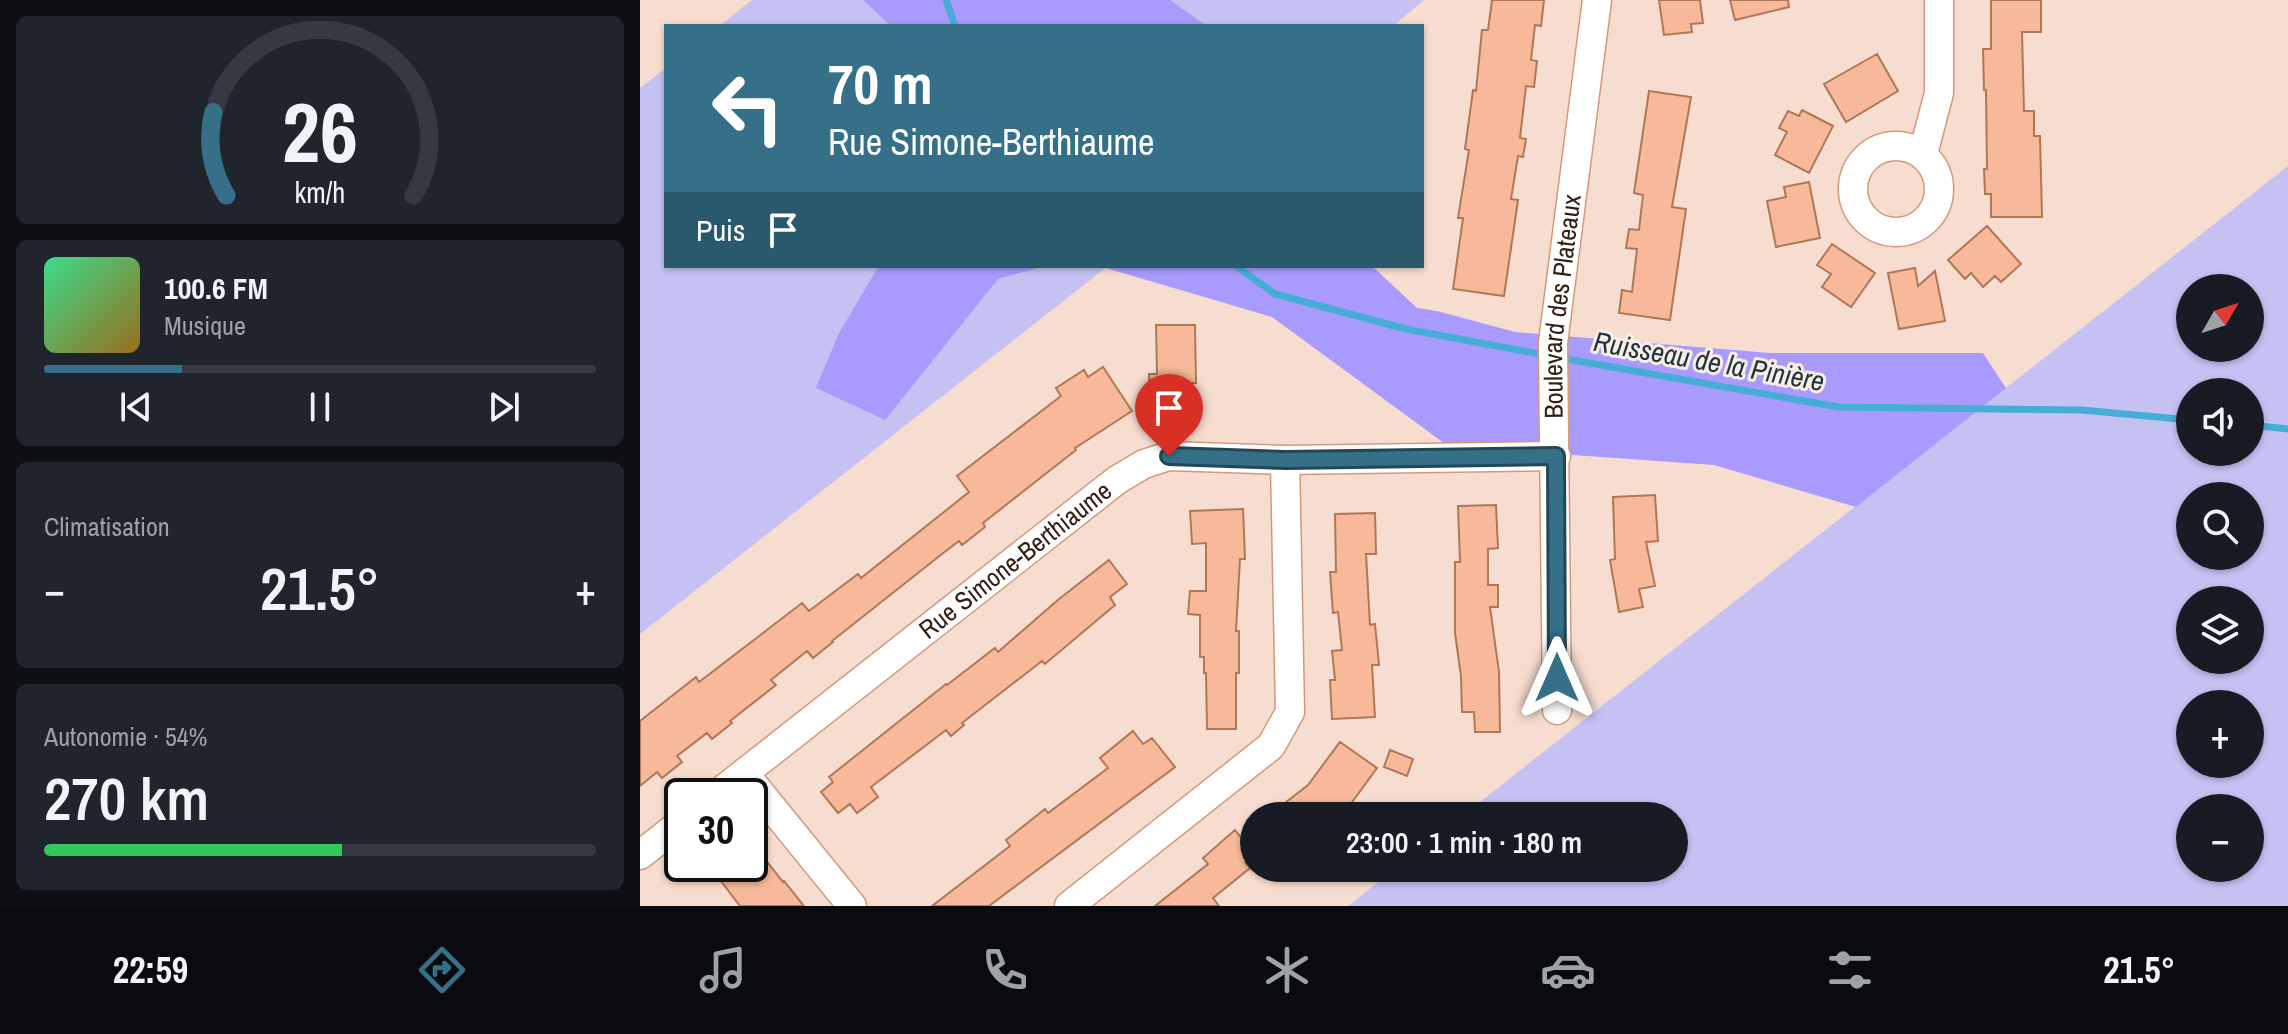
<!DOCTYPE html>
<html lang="fr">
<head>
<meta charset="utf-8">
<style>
	:root { --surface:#171b24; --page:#20242c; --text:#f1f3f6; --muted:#9ea1a6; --line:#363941; --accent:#356f88 }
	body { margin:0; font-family:"Archivo Narrow",sans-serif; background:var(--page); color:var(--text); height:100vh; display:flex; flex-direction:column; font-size:30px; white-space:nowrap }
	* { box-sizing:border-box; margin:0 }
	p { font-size:26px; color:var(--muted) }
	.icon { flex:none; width:44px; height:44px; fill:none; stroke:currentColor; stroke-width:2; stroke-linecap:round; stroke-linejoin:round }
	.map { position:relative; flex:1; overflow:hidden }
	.side { display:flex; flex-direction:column; gap:16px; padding:16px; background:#0d0f14; width:640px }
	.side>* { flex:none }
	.top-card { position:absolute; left:24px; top:24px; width:760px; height:244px; border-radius:0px; box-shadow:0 2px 6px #0004; background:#356f88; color:#fff; overflow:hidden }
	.needle { width:52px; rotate:51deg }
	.buttons { position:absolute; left:1536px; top:274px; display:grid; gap:16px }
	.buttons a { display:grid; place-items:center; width:88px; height:88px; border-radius:50%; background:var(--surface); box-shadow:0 2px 6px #0004; font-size:40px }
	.speed { position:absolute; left:24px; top:778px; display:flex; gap:16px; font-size:40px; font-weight:700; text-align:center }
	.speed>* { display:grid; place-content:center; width:104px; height:104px; border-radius:50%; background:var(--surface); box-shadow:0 2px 6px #0004; line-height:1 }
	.speed .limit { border:4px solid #111; border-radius:12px; background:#fff; color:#111 }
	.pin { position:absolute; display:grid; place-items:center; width:68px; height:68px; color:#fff; margin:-82px -34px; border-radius:50% 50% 50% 0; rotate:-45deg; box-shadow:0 0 8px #0007 }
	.pin .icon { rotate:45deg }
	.me { position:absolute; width:88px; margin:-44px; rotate:0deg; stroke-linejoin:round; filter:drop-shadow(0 0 6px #0008) }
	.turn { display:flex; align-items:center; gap:28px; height:168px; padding:0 32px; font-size:36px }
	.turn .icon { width:104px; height:104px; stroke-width:2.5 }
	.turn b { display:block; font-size:56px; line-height:68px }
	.then { display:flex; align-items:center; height:76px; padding:0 32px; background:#0003; gap:16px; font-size:30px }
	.big { font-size:60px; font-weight:600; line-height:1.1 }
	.side .tile { flex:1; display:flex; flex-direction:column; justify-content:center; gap:12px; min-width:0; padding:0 28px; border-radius:12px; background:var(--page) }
	.side .dial { align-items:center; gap:0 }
	.dial svg { height:208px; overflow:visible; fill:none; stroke:var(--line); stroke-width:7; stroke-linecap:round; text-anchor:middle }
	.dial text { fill:var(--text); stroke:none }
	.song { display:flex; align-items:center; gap:24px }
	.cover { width:96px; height:96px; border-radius:12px; background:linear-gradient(135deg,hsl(150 70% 55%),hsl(40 70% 35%)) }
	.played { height:8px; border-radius:4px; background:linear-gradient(90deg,var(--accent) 25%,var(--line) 25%) }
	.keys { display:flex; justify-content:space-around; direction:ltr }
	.heat { display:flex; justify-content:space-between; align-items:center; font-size:44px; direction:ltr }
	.charge { height:12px; border-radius:6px; background:linear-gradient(90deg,#34c759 54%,var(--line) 0) }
	.trip { position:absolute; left:600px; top:802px; width:448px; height:80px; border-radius:40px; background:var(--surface); box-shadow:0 2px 6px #0004; font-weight:600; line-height:80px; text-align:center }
	.menu { display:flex; height:128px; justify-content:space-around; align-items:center; background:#090b0e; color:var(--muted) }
	.menu .icon { width:56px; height:56px }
	.menu .on { color:var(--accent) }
	.menu b { font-size:36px; color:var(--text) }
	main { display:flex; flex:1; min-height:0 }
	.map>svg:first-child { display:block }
	.green { fill:#c5c1f3; fill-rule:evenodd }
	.forest { fill:#a89bfd }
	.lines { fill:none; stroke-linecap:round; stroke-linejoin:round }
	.stream { stroke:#46add7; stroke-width:7 }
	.building { fill:#f7b999; stroke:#b07758; stroke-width:2 }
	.minor-casing { stroke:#d5997a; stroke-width:31 }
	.minor { stroke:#fff; stroke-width:28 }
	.route-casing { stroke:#224858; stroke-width:20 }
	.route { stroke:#356f88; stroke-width:14 }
	.labels { text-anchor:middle; stroke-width:6; stroke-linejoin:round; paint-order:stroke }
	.street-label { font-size:26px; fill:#351e12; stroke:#faede7 }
	.water-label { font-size:28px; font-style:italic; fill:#1e343f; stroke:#faede7 }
</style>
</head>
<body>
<main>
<section class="side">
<div class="tile dial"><svg viewBox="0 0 100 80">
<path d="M14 69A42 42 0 1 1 86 69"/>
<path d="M14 69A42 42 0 0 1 9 37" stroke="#356f88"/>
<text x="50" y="56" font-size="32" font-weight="700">26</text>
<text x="50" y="72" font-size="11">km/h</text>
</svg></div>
<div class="tile">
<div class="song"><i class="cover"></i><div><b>100.6 FM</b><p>Musique</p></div></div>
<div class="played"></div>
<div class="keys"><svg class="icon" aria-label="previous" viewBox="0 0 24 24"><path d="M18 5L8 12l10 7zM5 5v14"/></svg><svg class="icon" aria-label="pause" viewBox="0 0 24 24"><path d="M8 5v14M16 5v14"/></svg><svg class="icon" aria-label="next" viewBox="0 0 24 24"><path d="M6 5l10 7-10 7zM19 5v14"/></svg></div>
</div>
<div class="tile"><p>Climatisation</p>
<div class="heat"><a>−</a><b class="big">21.5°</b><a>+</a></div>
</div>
<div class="tile"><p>Autonomie · 54%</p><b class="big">270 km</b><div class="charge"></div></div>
</section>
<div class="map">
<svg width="1648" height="906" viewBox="0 0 1648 906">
	<rect width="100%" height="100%" fill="#f7ddd0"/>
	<!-- green -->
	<path class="green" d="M 112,0 L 784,0 L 753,26 L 79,26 Z
		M 26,68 L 26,266 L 468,266 L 0,634 L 0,88 Z
		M 1648,166 L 1648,906 L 708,906 L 756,868 L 1034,868 L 1034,816 L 822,816 ZM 1550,288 L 1610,288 L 1610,348 L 1550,348 ZM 1550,392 L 1610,392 L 1610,452 L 1550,452 ZM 1550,496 L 1610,496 L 1610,556 L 1550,556 ZM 1550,600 L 1610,600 L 1610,660 L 1550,660 ZM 1550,704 L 1610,704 L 1610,764 L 1550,764 ZM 1550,808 L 1610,808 L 1610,868 L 1550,868 Z"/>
	<!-- forest -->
	<path class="forest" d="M 223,0 L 530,0 L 567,26 L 251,26 Z
		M 239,266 L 404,266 L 358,279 L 245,420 L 176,388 L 199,333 Z
		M 459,266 L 732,266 L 777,308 L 797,311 L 875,332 L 1130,353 L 1343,353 L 1366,388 L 1216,507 L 1074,465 L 808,446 L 632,317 Z"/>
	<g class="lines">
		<!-- stream -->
		<path class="stream" d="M 306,0 L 315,26
			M 596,266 L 635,294 L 766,329 L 905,355
			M 921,358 L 1198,407 L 1442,410 L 1550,420
			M 1610,425 L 1648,429"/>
	</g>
	<!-- building -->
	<path class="building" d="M 852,0 L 904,0 L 901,26 L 895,25 L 891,60 L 897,61 L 894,87 L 886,86 L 880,138 L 886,139 L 883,157 L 878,156 L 871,199 L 878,200 L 864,296 L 813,289 L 823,218 L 818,218 L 829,150 L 825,149 L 833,90 L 836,91 L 842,30 L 848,30 Z
		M 1019,0 L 1060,0 L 1063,23 L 1051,24 L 1052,32 L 1024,35 Z
		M 1090,0 L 1148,0 L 1149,7 L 1095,20 Z
		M 1351,0 L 1401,0 L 1401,32 L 1382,32 L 1384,111 L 1394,111 L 1394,136 L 1400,136 L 1402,217 L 1351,217 L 1351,194 L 1345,194 L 1344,169 L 1347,169 L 1346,90 L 1344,90 L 1343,49 L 1351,49 Z
		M 1237,54 L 1258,91 L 1206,122 L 1184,84 Z
		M 1009,91 L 1051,97 L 1032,207 L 1046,209 L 1030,320 L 979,313 L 982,290 L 992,292 L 997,249 L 986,248 L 989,229 L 999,230 L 1003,195 L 994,193 Z
		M 1162,110 L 1193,126 L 1169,173 L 1135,155 L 1147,132 L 1139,128 L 1148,111 L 1159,116 Z
		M 1169,182 L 1180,238 L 1136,247 L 1127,201 L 1146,197 L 1144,187 Z
		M 1347,226 L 1381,264 L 1361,282 L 1355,276 L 1343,287 L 1331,273 L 1325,279 L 1308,260 Z
		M 1192,244 L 1235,273 L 1211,307 L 1182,287 L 1191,274 L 1177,265 Z
		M 1275,268 L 1278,286 L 1295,271 L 1305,321 L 1259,329 L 1248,273 Z
		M 516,325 L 555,325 L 556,383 L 534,383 L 535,409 L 510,409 L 509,374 L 517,374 Z
		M 463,367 L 492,411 L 435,448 L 436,450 L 343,523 L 345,527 L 322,545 L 319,541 L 302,554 L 192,641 L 193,642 L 173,658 L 167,651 L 131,680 L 136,685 L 90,721 L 92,723 L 72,739 L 67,733 L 37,756 L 42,762 L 22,778 L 17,772 L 0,786 L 0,721 L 56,677 L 59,682 L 162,603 L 169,611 L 218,574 L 221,578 L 329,492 L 317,476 L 421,396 L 416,388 L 444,370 L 448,377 Z
		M 1015,495 L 1018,541 L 1006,542 L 1015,586 L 999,589 L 1003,607 L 979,612 L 970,560 L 975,559 L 973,497 Z
		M 856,505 L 858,548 L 848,549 L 848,585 L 858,585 L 858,607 L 850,607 L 859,672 L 860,732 L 835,732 L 834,712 L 822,712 L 821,676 L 815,633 L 815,562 L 820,562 L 818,506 Z
		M 603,509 L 605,559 L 600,559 L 596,631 L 599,631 L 599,673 L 596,673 L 596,729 L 567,729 L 566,673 L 564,673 L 564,657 L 560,657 L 560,615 L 548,614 L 550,591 L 566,591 L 566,543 L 552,544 L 550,511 Z
		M 735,513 L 736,554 L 726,554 L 730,625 L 735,624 L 739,665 L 732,665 L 735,717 L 692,719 L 690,680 L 695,680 L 692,651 L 702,650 L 698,612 L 693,613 L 690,572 L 696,572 L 695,514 Z
		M 469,560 L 487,584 L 470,597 L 475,605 L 405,664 L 402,661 L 322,723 L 324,725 L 311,736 L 306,730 L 231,787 L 238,797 L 217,813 L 210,804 L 198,813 L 181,792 L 193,782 L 189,777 L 306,684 L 307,685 L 355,648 L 358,652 L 419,599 Z
		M 493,731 L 503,744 L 512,738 L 535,767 L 349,906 L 292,906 L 370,846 L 366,840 L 405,809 L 408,813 L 468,768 L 460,758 Z
		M 700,742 L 737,768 L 702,816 L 628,816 L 668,785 Z
		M 750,750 L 773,759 L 767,776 L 744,767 Z
		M 595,830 L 614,854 L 605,862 L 610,868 L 573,898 L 579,906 L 515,906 L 568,864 L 563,858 Z
		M 110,840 L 143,882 L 144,881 L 164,906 L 100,906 L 68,864 L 110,864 Z"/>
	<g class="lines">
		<!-- minor casing -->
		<g class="minor-casing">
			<g id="minor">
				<circle cx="1256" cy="189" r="43"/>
				<path d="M 1283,154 L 1299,93 L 1299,0"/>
				<path id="s1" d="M 917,710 L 913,343 L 957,0"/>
				<path d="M 104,773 L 212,906"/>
				<path id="s2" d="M 75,796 L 477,480 L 504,464 L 529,456 L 645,460 L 916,456"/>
				<path d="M 0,855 L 42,822"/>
				<path d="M 429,906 L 631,746 L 650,712 L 645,460"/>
			</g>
		</g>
		<!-- minor -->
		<use href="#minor" class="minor"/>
	</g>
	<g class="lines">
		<!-- route casing -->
		<g class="route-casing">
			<path id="route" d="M 529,456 L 645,460 L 916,456 L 917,678"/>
		</g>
		<!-- route -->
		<use href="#route" class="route"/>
	</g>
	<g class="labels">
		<!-- street labels -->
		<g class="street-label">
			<text dy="9" stroke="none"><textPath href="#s1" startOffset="404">Boulevard des Plateaux</textPath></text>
			<text dy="9" stroke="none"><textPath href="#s2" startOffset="382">Rue Simone-Berthiaume</textPath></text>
		</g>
		<!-- water labels -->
		<g class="water-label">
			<text transform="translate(1069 361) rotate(10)" y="10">Ruisseau de la Pinière</text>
		</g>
	</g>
</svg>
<div class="buttons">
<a><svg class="needle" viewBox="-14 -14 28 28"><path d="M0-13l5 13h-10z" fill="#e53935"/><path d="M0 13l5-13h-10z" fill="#9ea1a6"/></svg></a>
<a><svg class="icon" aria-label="sound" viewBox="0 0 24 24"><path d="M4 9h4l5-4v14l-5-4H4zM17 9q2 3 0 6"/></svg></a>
<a><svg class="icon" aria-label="search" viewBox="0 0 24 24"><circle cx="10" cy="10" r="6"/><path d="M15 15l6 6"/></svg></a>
<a><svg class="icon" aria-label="layers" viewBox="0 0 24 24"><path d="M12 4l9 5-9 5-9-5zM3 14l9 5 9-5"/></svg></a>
<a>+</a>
<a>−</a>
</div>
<div class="speed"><div class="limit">30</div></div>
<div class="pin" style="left:529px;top:456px;background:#d93025"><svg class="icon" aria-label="arrive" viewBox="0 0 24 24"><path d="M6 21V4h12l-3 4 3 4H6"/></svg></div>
<svg class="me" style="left:917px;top:678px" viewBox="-20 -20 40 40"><path d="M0-17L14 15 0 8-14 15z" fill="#356f88" stroke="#fff" stroke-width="4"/></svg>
<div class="trip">23:00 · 1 min · 180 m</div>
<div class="top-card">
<div class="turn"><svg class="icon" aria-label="left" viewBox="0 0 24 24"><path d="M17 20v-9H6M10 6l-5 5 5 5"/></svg><div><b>70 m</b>Rue Simone-Berthiaume</div></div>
<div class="then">Puis<svg class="icon" aria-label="arrive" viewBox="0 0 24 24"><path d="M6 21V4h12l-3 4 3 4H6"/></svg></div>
</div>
</div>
</main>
<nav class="menu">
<b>22:59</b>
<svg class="icon on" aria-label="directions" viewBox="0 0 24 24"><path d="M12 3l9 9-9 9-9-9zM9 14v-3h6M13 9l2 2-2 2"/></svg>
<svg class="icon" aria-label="music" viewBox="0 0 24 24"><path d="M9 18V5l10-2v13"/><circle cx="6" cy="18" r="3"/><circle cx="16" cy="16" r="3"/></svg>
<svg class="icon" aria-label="phone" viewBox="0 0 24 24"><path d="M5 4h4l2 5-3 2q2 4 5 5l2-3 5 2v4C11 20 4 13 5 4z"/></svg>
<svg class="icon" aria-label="climate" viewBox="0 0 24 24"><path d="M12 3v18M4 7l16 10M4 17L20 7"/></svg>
<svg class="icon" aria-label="car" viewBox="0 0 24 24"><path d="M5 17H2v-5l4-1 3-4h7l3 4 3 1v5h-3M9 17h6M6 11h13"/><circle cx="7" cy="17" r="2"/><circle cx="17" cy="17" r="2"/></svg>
<svg class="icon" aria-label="filters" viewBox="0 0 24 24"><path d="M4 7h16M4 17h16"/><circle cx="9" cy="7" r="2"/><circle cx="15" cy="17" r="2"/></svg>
<b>21.5°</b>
</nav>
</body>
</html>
